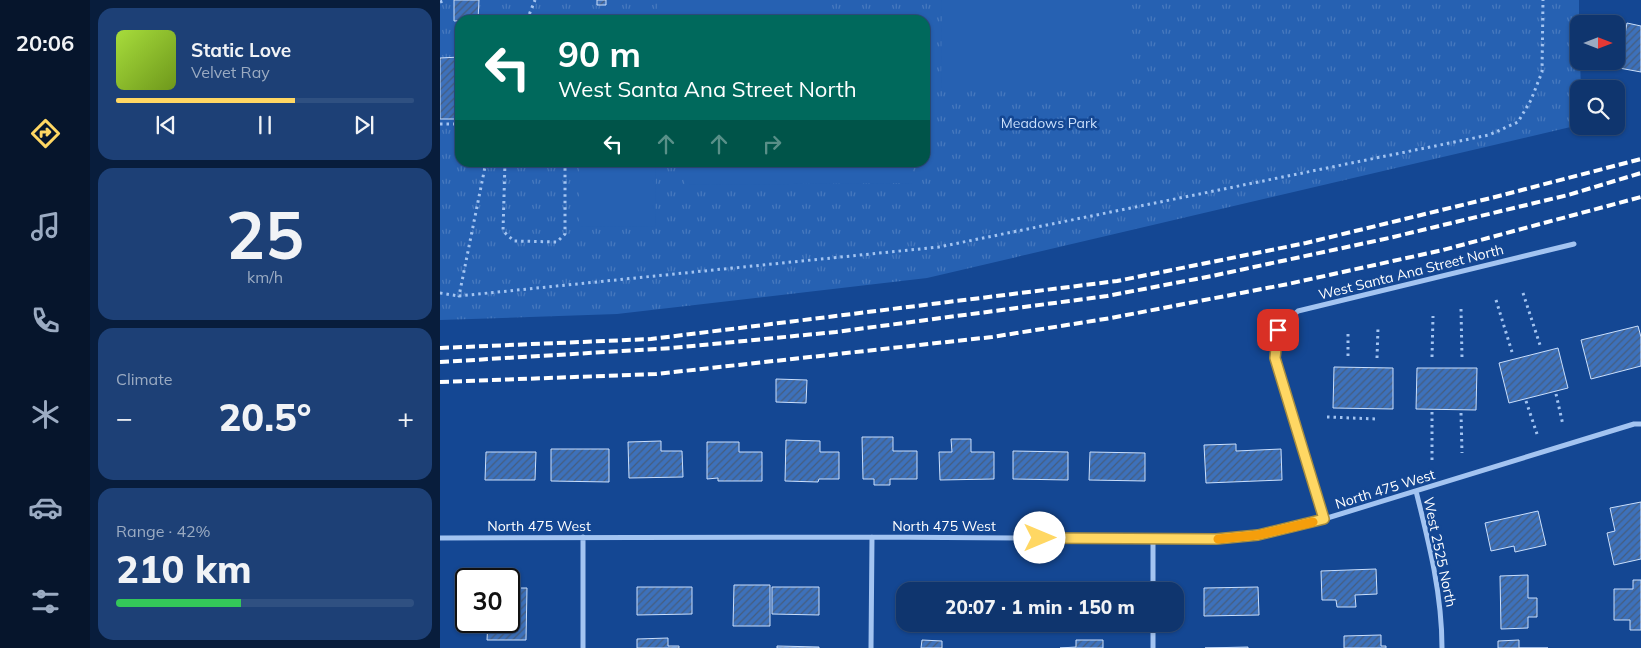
<!DOCTYPE html>
<html lang="en">
<head>
<meta charset="utf-8">
<style>
	:root { --surface:#0f356e; --page:#1d4076; --text:#f1f3f6; --muted:#9babc2; --line:#2f5081; --accent:#ffd763 }
	body { margin:0; font-family:Mulish,sans-serif; background:var(--page); color:var(--text); height:100vh; display:flex; flex-direction:column; font-size:19px; white-space:nowrap }
	* { box-sizing:border-box; margin:0 }
	p { font-size:16px; color:var(--muted) }
	.icon { flex:none; width:28px; height:28px; fill:none; stroke:currentColor; stroke-width:2; stroke-linecap:round; stroke-linejoin:round }
	.map { position:relative; flex:1; overflow:hidden }
	.details { display:flex; flex-direction:column; gap:8px; padding:8px; background:#081d3c; width:350px }
	.details>* { flex:none }
	.guide { position:absolute; left:15px; top:15px; width:475px; height:152px; border-radius:15px; box-shadow:0 1px 4px #0004,0 0 0 1px var(--line); background:#00695c; color:#fff; overflow:hidden }
	.needle { width:32px; rotate:90deg }
	.buttons { position:absolute; left:1130px; top:15px; display:grid; gap:10px }
	.buttons a { display:grid; place-items:center; width:55px; height:55px; border-radius:10px; background:var(--surface); box-shadow:0 1px 4px #0004,0 0 0 1px var(--line); font-size:25px }
	.speed { position:absolute; left:15px; top:568px; display:flex; gap:10px; font-size:25px; font-weight:700; text-align:center }
	.speed>* { display:grid; place-content:center; width:65px; height:65px; border-radius:50%; background:var(--surface); box-shadow:0 1px 4px #0004,0 0 0 1px var(--line); line-height:1 }
	.speed .limit { border:2px solid #111; border-radius:8px; background:#fff; color:#111 }
	.pin { position:absolute; display:grid; place-items:center; width:42px; height:42px; color:#fff; margin:-21px; border-radius:10px; box-shadow:0 2px 8px #0006 }
	.me { position:absolute; width:55px; margin:-28px; rotate:90deg; stroke-linejoin:round; filter:drop-shadow(0 0 4px #0008) }
	.turn { display:flex; align-items:center; gap:18px; height:105px; padding:0 20px; font-size:22px }
	.turn .icon { width:65px; height:65px; stroke-width:2.5 }
	.turn b { display:block; font-size:35px; line-height:42px }
	.lanes { display:flex; align-items:center; height:48px; padding:0 20px; background:#0003; justify-content:center; gap:25px; direction:ltr }
	.lanes .off { opacity:.35 }
	.big { font-size:38px; font-weight:800; line-height:1.1 }
	.details .tile { flex:1; display:flex; flex-direction:column; justify-content:center; gap:8px; min-width:0; padding:0 18px; border-radius:15px; background:var(--page) }
	.details .dial { align-items:center; gap:0 }
	.dial b { font-size:65px; line-height:1 }
	.song { display:flex; align-items:center; gap:15px }
	.cover { width:60px; height:60px; border-radius:8px; background:linear-gradient(135deg,hsl(80 70% 55%),hsl(80 70% 35%)) }
	.played { height:5px; border-radius:2px; background:linear-gradient(90deg,var(--accent) 60%,var(--line) 60%) }
	.keys { display:flex; justify-content:space-around; direction:ltr }
	.heat { display:flex; justify-content:space-between; align-items:center; font-size:28px; direction:ltr }
	.charge { height:8px; border-radius:4px; background:linear-gradient(90deg,#34c759 42%,var(--line) 0) }
	.trip { position:absolute; left:456px; top:582px; width:288px; height:50px; border-radius:15px; background:var(--surface); box-shadow:0 1px 4px #0004,0 0 0 1px var(--line); font-weight:800; line-height:50px; text-align:center }
	main { display:flex; flex:1; min-height:0 }
	.menu { display:flex; flex-direction:column; width:90px; justify-content:space-around; align-items:center; background:#06152c; color:var(--muted) }
	.menu .icon { width:35px; height:35px }
	.menu .current { color:var(--accent) }
	.menu b { font-size:22px; color:var(--text) }
	.map>svg:first-child { display:block }
	.park { fill:url(#park-tufts); fill-rule:evenodd }
	.pitch { fill:#2661b2 }
	.building { fill:url(#building-hatch); stroke:#cadffc }
	.lines { fill:none; stroke-linecap:round; stroke-linejoin:round }
	.path { stroke:#a3c4f1; stroke-width:3; stroke-dasharray:2.5 4; stroke-linecap:butt }
	.street { stroke:#a3c4f1; stroke-width:5 }
	.rail { stroke:#fff; stroke-width:4; stroke-dasharray:9 4; stroke-linecap:butt }
	.route-casing { stroke:#a68c40; stroke-width:12 }
	.route { stroke:#ffd763; stroke-width:9 }
	.slow { stroke:#f59e0b; stroke-width:9 }
	.labels { text-anchor:middle; stroke-width:5; stroke-linejoin:round; paint-order:stroke }
	.park-label { font-size:14px; fill:#cadffc; stroke:#144793 }
	.street-label { font-size:14px; fill:#fff; stroke:#144793 }
</style>
</head>
<body>
<main>
<nav class="menu">
<b>20:06</b>
<svg class="icon current" aria-label="directions" viewBox="0 0 24 24"><path d="M12 3l9 9-9 9-9-9zM9 14v-3h6M13 9l2 2-2 2"/></svg>
<svg class="icon" aria-label="music" viewBox="0 0 24 24"><path d="M9 18V5l10-2v13"/><circle cx="6" cy="18" r="3"/><circle cx="16" cy="16" r="3"/></svg>
<svg class="icon" aria-label="phone" viewBox="0 0 24 24"><path d="M5 4h4l2 5-3 2q2 4 5 5l2-3 5 2v4C11 20 4 13 5 4z"/></svg>
<svg class="icon" aria-label="climate" viewBox="0 0 24 24"><path d="M12 3v18M4 7l16 10M4 17L20 7"/></svg>
<svg class="icon" aria-label="car" viewBox="0 0 24 24"><path d="M5 17H2v-5l4-1 3-4h7l3 4 3 1v5h-3M9 17h6M6 11h13"/><circle cx="7" cy="17" r="2"/><circle cx="17" cy="17" r="2"/></svg>
<svg class="icon" aria-label="filters" viewBox="0 0 24 24"><path d="M4 7h16M4 17h16"/><circle cx="9" cy="7" r="2"/><circle cx="15" cy="17" r="2"/></svg>
</nav>
<section class="details">
<div class="tile">
<div class="song"><i class="cover"></i><div><b>Static Love</b><p>Velvet Ray</p></div></div>
<div class="played"></div>
<div class="keys"><svg class="icon" aria-label="previous" viewBox="0 0 24 24"><path d="M18 5L8 12l10 7zM5 5v14"/></svg><svg class="icon" aria-label="pause" viewBox="0 0 24 24"><path d="M8 5v14M16 5v14"/></svg><svg class="icon" aria-label="next" viewBox="0 0 24 24"><path d="M6 5l10 7-10 7zM19 5v14"/></svg></div>
</div>
<div class="tile dial"><b>25</b><p>km/h</p></div>
<div class="tile"><p>Climate</p>
<div class="heat"><a>−</a><b class="big">20.5°</b><a>+</a></div>
</div>
<div class="tile"><p>Range · 42%</p><b class="big">210 km</b><div class="charge"></div></div>
</section>
<div class="map">
<svg width="1201" height="648" viewBox="0 0 1201 648">
	<defs>
		<pattern id="park-tufts" width="24" height="20" patternUnits="userSpaceOnUse" patternTransform="scale(1.25)"><rect width="24" height="20" fill="#2661b2"/><path d="M3 7l-1-3M5 7V3M7 7l1-3M15 17l-1-3M17 17v-4M19 17l1-3" fill="none" stroke="#4779be"/></pattern>
		<pattern id="building-hatch" width="6" height="6" patternUnits="userSpaceOnUse" patternTransform="scale(1.25)"><rect width="6" height="6" fill="#3d71bb"/><path d="M-1 1l2-2M0 6l6-6M5 7l2-2" fill="none" stroke="#455d7e"/></pattern>
	</defs>
	<rect width="100%" height="100%" fill="#144793"/>
	<!-- park -->
	<path class="park" d="M 0,0 L 1139,0 L 1139,61 L 1140,61 L 1141,89 L 1139,89 L 1139,125 L 487,278 L 177,314 L 0,320 ZM 20,20 L 485,20 L 485,162 L 20,162 Z"/>
	<!-- pitch -->
	<path class="pitch" d="M 218,0 L 388,0 L 388,20 L 218,20 Z
		M 502,0 L 688,0 L 688,88 L 501,88 Z
		M 245,163 L 473,163 L 473,183 L 245,185 Z
		M 139,167 L 216,168 L 215,227 L 139,226 Z"/>
	<!-- building -->
	<path class="building" d="M 14,0 L 39,0 L 38,20 L 14,21 Z
		M 157,0 L 166,0 L 166,5 L 157,5 Z
		M 1187,23 L 1201,26 L 1201,72 L 1179,68 Z
		M 20,57 L 20,119 L 0,119 L 0,58 Z
		M 158,162 L 168,162 L 168,167 L 158,167 Z
		M 1198,326 L 1201,337 L 1201,366 L 1151,379 L 1141,340 Z
		M 1118,348 L 1128,388 L 1069,403 L 1059,363 Z
		M 894,367 L 953,368 L 953,409 L 893,408 Z
		M 977,368 L 1037,368 L 1036,410 L 976,409 Z
		M 336,379 L 367,380 L 366,403 L 336,402 Z
		M 422,437 L 453,437 L 453,451 L 477,451 L 477,479 L 450,479 L 450,485 L 434,485 L 434,479 L 423,479 Z
		M 511,439 L 531,439 L 531,452 L 554,452 L 554,479 L 500,480 L 499,452 L 512,452 Z
		M 346,440 L 380,441 L 380,452 L 399,452 L 399,479 L 379,479 L 378,482 L 345,481 Z
		M 221,441 L 221,451 L 242,451 L 243,477 L 189,478 L 188,442 Z
		M 267,442 L 299,442 L 299,452 L 322,452 L 322,481 L 278,481 L 278,478 L 267,479 Z
		M 796,444 L 796,451 L 841,449 L 842,480 L 766,483 L 764,445 Z
		M 111,449 L 169,449 L 169,482 L 111,481 Z
		M 573,451 L 628,452 L 628,480 L 573,479 Z
		M 46,452 L 96,452 L 95,480 L 45,480 Z
		M 650,452 L 705,453 L 705,481 L 649,480 Z
		M 1201,502 L 1201,559 L 1174,565 L 1167,533 L 1175,531 L 1170,508 Z
		M 1098,511 L 1106,545 L 1075,552 L 1074,546 L 1051,551 L 1045,523 Z
		M 936,569 L 937,594 L 915,595 L 916,607 L 897,607 L 896,600 L 882,600 L 881,571 Z
		M 1088,575 L 1088,598 L 1097,598 L 1097,617 L 1088,617 L 1088,628 L 1061,629 L 1060,576 Z
		M 1193,580 L 1201,580 L 1201,630 L 1190,630 L 1190,620 L 1174,620 L 1174,589 L 1193,589 Z
		M 294,585 L 330,585 L 330,626 L 293,626 Z
		M 663,586 L 663,591 L 585,591 L 585,587 Z
		M 197,587 L 252,587 L 252,614 L 197,615 Z
		M 332,587 L 379,587 L 379,615 L 332,614 Z
		M 818,587 L 819,615 L 764,616 L 764,588 Z
		M 69,588 L 87,588 L 86,640 L 47,640 L 48,621 L 69,621 Z
		M 482,588 L 534,588 L 534,591 L 482,591 Z
		M 941,635 L 941,646 L 946,646 L 946,648 L 904,648 L 904,636 Z
		M 228,638 L 228,646 L 239,646 L 239,648 L 197,648 L 197,639 Z
		M 482,640 L 502,641 L 502,648 L 481,648 Z
		M 636,640 L 663,640 L 663,648 L 620,648 L 636,647 Z
		M 1079,640 L 1079,648 L 1108,648 L 1058,648 L 1058,641 Z
		M 337,646 L 379,647 L 379,648 L 337,648 Z
		M 808,647 L 808,648 L 765,648 Z"/>
	<g class="lines">
		<!-- path -->
		<path class="path" d="M 0,2 L 6,0
			M 87,20 L 95,0
			M 0,124 L 20,124
			M 46,162 L 19,296 L 499,247 L 1049,135 L 1078,122 L 1091,100 L 1102,72 L 1103,0
			M 65,162 L 63,231 L 74,241 L 117,242 L 125,234 L 125,162
			M 0,293 L 19,296
			M 1083,293 L 1100,345
			M 1056,300 L 1072,352
			M 1021,309 L 1022,358
			M 908,334 L 908,358
			M 992,357 L 993,316
			M 937,358 L 938,328
			M 1116,394 L 1123,425
			M 1086,401 L 1097,434
			M 992,412 L 992,463
			M 1021,413 L 1022,453
			M 887,417 L 937,419"/>
		<!-- street -->
		<path class="street" d="M 976,491 C 989,543 1002,594 1002,648
			M 884,519 L 835,358 L 838,330 L 858,311 L 1134,244
			M 143,537 L 143,648
			M 0,538 L 432,537 L 713,539 L 776,539 L 818,535 L 884,519 L 1194,424 L 1201,424
			M 713,539 L 713,591
			M 713,624 L 713,648
			M 431,648 L 432,537"/>
		<!-- rail -->
		<path class="rail" d="M 0,348 L 211,339 L 677,281 L 866,243 L 1055,197 L 1201,159
			M 0,362 L 232,348 L 396,332 L 667,296 L 772,276 L 949,238 L 1128,195 L 1201,173
			M 0,382 L 216,374 L 552,337 L 671,318 L 848,284 L 1003,250 L 1201,197"/>
	</g>
	<g class="lines">
		<!-- route casing -->
		<g class="route-casing">
			<path id="route" d="M 600,538 L 776,539 L 818,535 L 884,519 L 835,358 L 838,330"/>
		</g>
		<!-- route -->
		<use href="#route" class="route"/>
		<!-- slow -->
		<path class="slow" d="M 778,539 L 818,535 L 873,522"/>
	</g>
	<g class="labels">
		<!-- park labels -->
		<g class="park-label">
			<text x="609" y="128">Meadows Park</text>
		</g>
		<!-- street labels -->
		<g class="street-label">
			<text transform="translate(971 272) rotate(-14)" y="5">West Santa Ana Street North</text>
			<text transform="translate(945 489) rotate(-17)" y="5">North 475 West</text>
			<text x="99" y="531">North 475 West</text>
			<text x="504" y="531">North 475 West</text>
			<text transform="translate(1000 552) rotate(78)" y="5">West 2525 North</text>
		</g>
	</g>
</svg>
<div class="buttons">
<a><svg class="needle" viewBox="-14 -14 28 28"><path d="M0-13l5 13h-10z" fill="#e53935"/><path d="M0 13l5-13h-10z" fill="#9babc2"/></svg></a>
<a><svg class="icon" aria-label="search" viewBox="0 0 24 24"><circle cx="10" cy="10" r="6"/><path d="M15 15l6 6"/></svg></a>
</div>
<div class="speed"><div class="limit">30</div></div>
<div class="pin" style="left:838px;top:330px;background:#d93025"><svg class="icon" aria-label="arrive" viewBox="0 0 24 24"><path d="M6 21V4h12l-3 4 3 4H6"/></svg></div>
<svg class="me" style="left:600px;top:538px" viewBox="-20 -20 40 40"><circle r="19" fill="#fff"/><path d="M0-13L10 11 0 6-10 11z" fill="#ffd763"/></svg>
<div class="trip">20:07 · 1 min · 150 m</div>
<div class="guide">
<div class="turn"><svg class="icon" aria-label="left" viewBox="0 0 24 24"><path d="M17 20v-9H6M10 6l-5 5 5 5"/></svg><div><b>90 m</b>West Santa Ana Street North</div></div>
<div class="lanes"><svg class="icon" aria-label="left" viewBox="0 0 24 24"><path d="M17 20v-9H6M10 6l-5 5 5 5"/></svg><svg class="icon off" aria-label="ahead" viewBox="0 0 24 24"><path d="M12 20V5M6 11l6-6 6 6"/></svg><svg class="icon off" aria-label="ahead" viewBox="0 0 24 24"><path d="M12 20V5M6 11l6-6 6 6"/></svg><svg class="icon off" aria-label="right" viewBox="0 0 24 24"><path d="M7 20v-9h11M14 6l5 5-5 5"/></svg></div>
</div>
</div>
</main>
</body>
</html>
